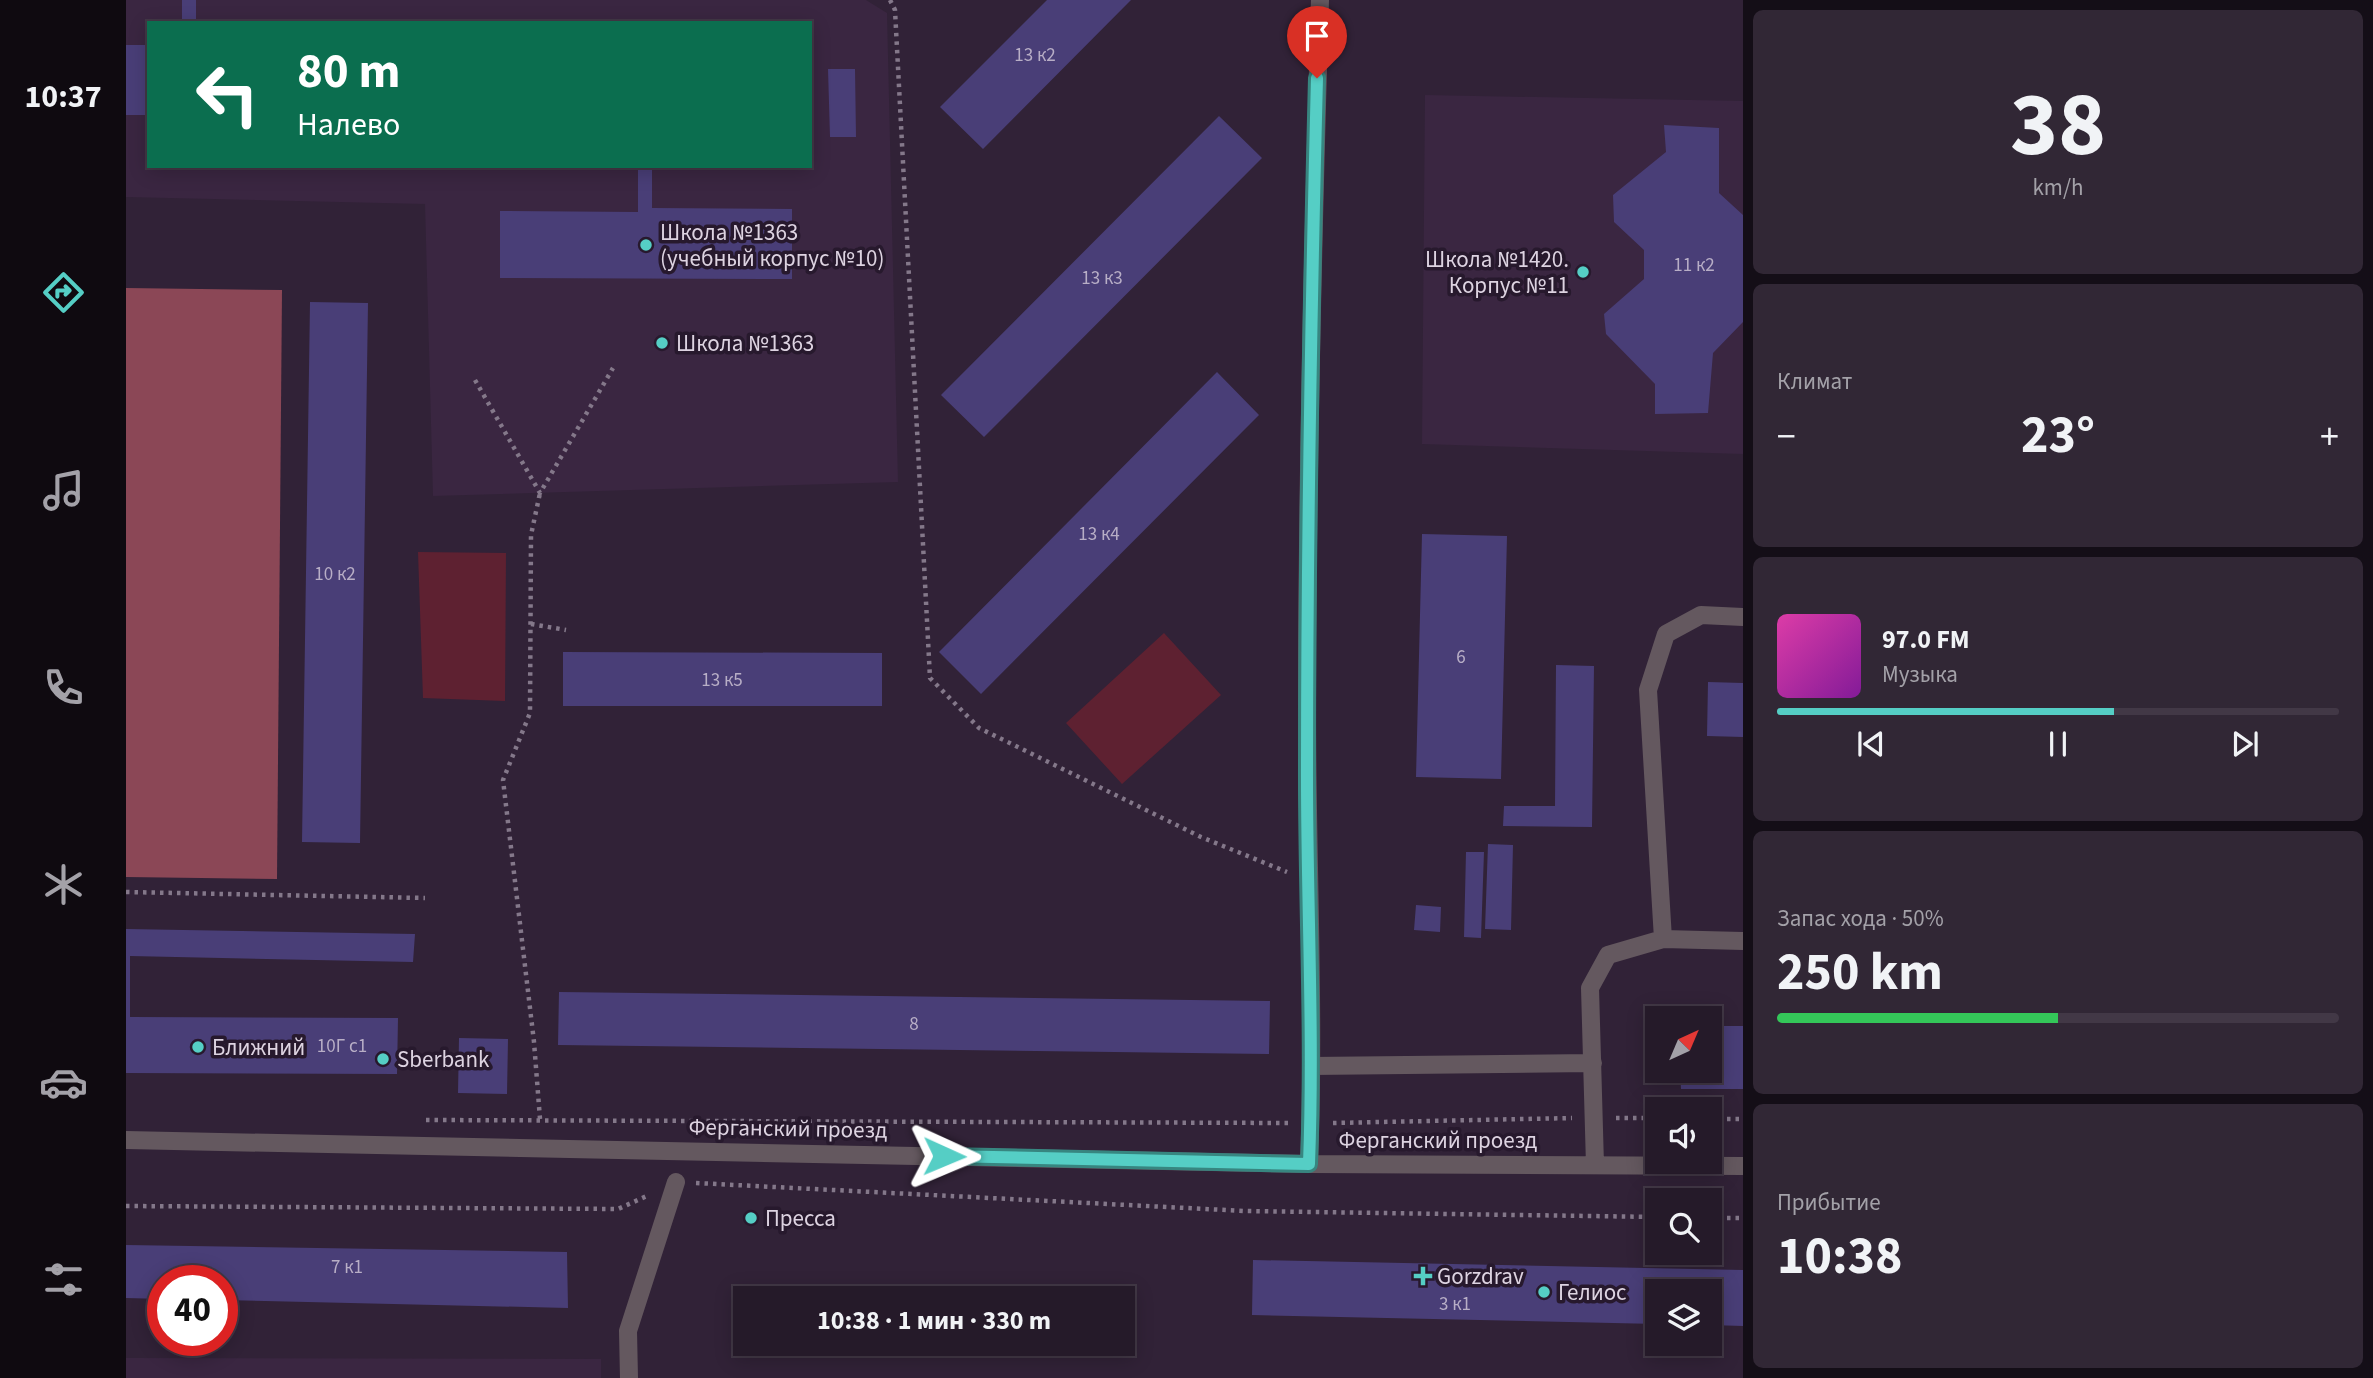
<!DOCTYPE html>
<html lang="ru">
<head>
<meta charset="utf-8">
<style>
	:root { --surface:#251a29; --page:#312735; --text:#f1f3f6; --muted:#a3a1a8; --line:#423846; --accent:#55cec5 }
	body { margin:0; font-family:"Source Sans 3",sans-serif; background:var(--page); color:var(--text); height:100vh; display:flex; flex-direction:column; font-size:26px; white-space:nowrap }
	* { box-sizing:border-box; margin:0 }
	p { font-size:23px; color:var(--muted) }
	.icon { flex:none; width:38px; height:38px; fill:none; stroke:currentColor; stroke-width:2; stroke-linecap:round; stroke-linejoin:round }
	.map { position:relative; flex:1; overflow:hidden }
	.sheet { display:flex; flex-direction:column; gap:10px; padding:10px; background:#140e17; width:630px }
	.sheet>* { flex:none }
	.banner { position:absolute; left:21px; top:21px; width:665px; height:147px; border-radius:0px; box-shadow:0 4px 18px #0003,0 0 0 2px var(--line); background:#0b6e4f; color:#fff; overflow:hidden }
	.needle { width:46px; rotate:44deg }
	.tools { position:absolute; left:1519px; top:1006px; display:grid; gap:14px }
	.tools a { display:grid; place-items:center; width:77px; height:77px; border-radius:0px; background:var(--surface); box-shadow:0 4px 18px #0003,0 0 0 2px var(--line); font-size:35px }
	.speed { position:absolute; left:21px; top:1265px; display:flex; gap:14px; font-size:35px; font-weight:700; text-align:center }
	.speed>* { display:grid; place-content:center; width:91px; height:91px; border-radius:50%; background:var(--surface); box-shadow:0 4px 18px #0003,0 0 0 2px var(--line); line-height:1 }
	.speed .limit { border:10px solid #d22; background:#fff; color:#111 }
	.pin { position:absolute; display:grid; place-items:center; width:60px; height:60px; color:#fff; margin:-72px -30px; border-radius:50% 50% 50% 0; rotate:-45deg; box-shadow:0 0 7px #0007 }
	.pin .icon { rotate:45deg }
	.me { position:absolute; width:77px; margin:-38px; rotate:91deg; stroke-linejoin:round; filter:drop-shadow(0 0 5px #0008) }
	.turn { display:flex; align-items:center; gap:24px; height:147px; padding:0 35px; font-size:32px }
	.turn .icon { width:91px; height:91px; stroke-width:2.5 }
	.turn b { display:block; font-size:49px; line-height:60px }
	.big { font-size:52px; font-weight:700; line-height:1.1 }
	.sheet .card { flex:1; display:flex; flex-direction:column; justify-content:center; gap:10px; min-width:0; padding:0 24px; border-radius:10px; background:var(--page) }
	.sheet .dial { align-items:center; gap:0 }
	.dial b { font-size:91px; line-height:1 }
	.song { display:flex; align-items:center; gap:21px }
	.cover { width:84px; height:84px; border-radius:10px; background:linear-gradient(135deg,hsl(320 70% 55%),hsl(290 70% 35%)) }
	.played { height:7px; border-radius:4px; background:linear-gradient(90deg,var(--accent) 60%,var(--line) 60%) }
	.keys { display:flex; justify-content:space-around; direction:ltr }
	.heat { display:flex; justify-content:space-between; align-items:center; font-size:38px; direction:ltr }
	.charge { height:10px; border-radius:5px; background:linear-gradient(90deg,#34c759 50%,var(--line) 0) }
	.trip { position:absolute; left:607px; top:1286px; width:402px; height:70px; border-radius:0px; background:var(--surface); box-shadow:0 4px 18px #0003,0 0 0 2px var(--line); font-weight:700; line-height:70px; text-align:center }
	main { display:flex; flex:1; min-height:0 }
	.menu { display:flex; flex-direction:column; width:126px; justify-content:space-around; align-items:center; background:#0f0a10; color:var(--muted) }
	.menu .icon { width:49px; height:49px }
	.menu .on { color:var(--accent) }
	.menu b { font-size:32px; color:var(--text) }
	.map>svg:first-child { display:block }
	.built { fill:#3a2641; fill-rule:evenodd }
	.green { fill:#5e2131 }
	.forest { fill:#8b4756 }
	.building { fill:#493e77 }
	.lines { fill:none; stroke-linecap:round; stroke-linejoin:round }
	.path { stroke:#84788a; stroke-width:4.5; stroke-dasharray:3.5 5; stroke-linecap:butt }
	.minor { stroke:#64585f; stroke-width:18 }
	.route-casing { stroke:#378680; stroke-width:18 }
	.route { stroke:#55cec5; stroke-width:12 }
	.poi-dot { fill:#55cec5; stroke:#27192d; stroke-width:2.5 }
	.labels { text-anchor:middle; stroke-width:7; stroke-linejoin:round; paint-order:stroke }
	.number-label { font-size:19px; fill:#b8aec6 }
	.poi-label { font-size:23px; fill:#ddd3e1; stroke:#27192d; text-anchor:start }
	.street-label { font-size:23px; fill:#ddd3e1; stroke:#27192d }
</style>
</head>
<body>
<main>
<nav class="menu">
<b>10:37</b>
<svg class="icon on" aria-label="directions" viewBox="0 0 24 24"><path d="M12 3l9 9-9 9-9-9zM9 14v-3h6M13 9l2 2-2 2"/></svg>
<svg class="icon" aria-label="music" viewBox="0 0 24 24"><path d="M9 18V5l10-2v13"/><circle cx="6" cy="18" r="3"/><circle cx="16" cy="16" r="3"/></svg>
<svg class="icon" aria-label="phone" viewBox="0 0 24 24"><path d="M5 4h4l2 5-3 2q2 4 5 5l2-3 5 2v4C11 20 4 13 5 4z"/></svg>
<svg class="icon" aria-label="climate" viewBox="0 0 24 24"><path d="M12 3v18M4 7l16 10M4 17L20 7"/></svg>
<svg class="icon" aria-label="car" viewBox="0 0 24 24"><path d="M5 17H2v-5l4-1 3-4h7l3 4 3 1v5h-3M9 17h6M6 11h13"/><circle cx="7" cy="17" r="2"/><circle cx="17" cy="17" r="2"/></svg>
<svg class="icon" aria-label="filters" viewBox="0 0 24 24"><path d="M4 7h16M4 17h16"/><circle cx="9" cy="7" r="2"/><circle cx="15" cy="17" r="2"/></svg>
</nav>
<div class="map">
<svg width="1617" height="1378" viewBox="0 0 1617 1378">
	<rect width="100%" height="100%" fill="#312237"/>
	<!-- built -->
	<path class="built" d="M 0,0 L 740,0 L 761,13 L 772,482 L 307,496 L 299,204 L 0,197 ZM 23,23 L 684,23 L 684,166 L 23,166 Z
		M 1299,95 L 1617,101 L 1617,454 L 1296,444 Z
		M 0,1358 L 475,1359 L 475,1378 L 0,1378 Z"/>
	<!-- green -->
	<path class="green" d="M 292,552 L 380,553 L 379,701 L 297,698 Z
		M 1038,633 L 1095,695 L 996,784 L 940,723 Z"/>
	<!-- forest -->
	<path class="forest" d="M 0,288 L 156,290 L 151,879 L 0,877 Z"/>
	<!-- building -->
	<path class="building" d="M 56,0 L 70,0 L 70,23 L 56,23 Z
		M 921,0 L 1005,0 L 857,149 L 814,107 Z
		M 0,45 L 23,45 L 23,115 L 0,115 Z
		M 702,69 L 729,69 L 730,137 L 704,137 Z
		M 1093,116 L 1136,158 L 858,437 L 815,395 Z
		M 1538,125 L 1593,128 L 1593,193 L 1617,215 L 1617,322 L 1587,353 L 1582,413 L 1529,414 L 1529,384 L 1480,334 L 1478,314 L 1518,279 L 1518,250 L 1488,222 L 1487,195 L 1540,152 Z
		M 512,166 L 526,166 L 526,208 L 666,209 L 666,279 L 374,278 L 374,211 L 512,212 Z
		M 184,302 L 242,303 L 234,843 L 176,842 Z
		M 1091,372 L 1133,415 L 855,694 L 813,652 Z
		M 1296,534 L 1381,536 L 1375,779 L 1290,777 Z
		M 437,652 L 756,653 L 756,706 L 437,706 Z
		M 1430,665 L 1468,666 L 1466,827 L 1377,826 L 1378,806 L 1429,806 Z
		M 1582,682 L 1617,683 L 1617,737 L 1581,736 Z
		M 1362,844 L 1387,845 L 1385,930 L 1359,929 Z
		M 1340,852 L 1358,852 L 1355,938 L 1338,937 Z
		M 1290,905 L 1315,907 L 1314,932 L 1288,930 Z
		M 0,929 L 289,934 L 287,962 L 4,956 L 4,1017 L 272,1018 L 271,1074 L 0,1073 Z
		M 433,992 L 1144,1001 L 1143,1054 L 432,1045 Z
		M 1584,1026 L 1617,1026 L 1617,1089 L 1555,1089 L 1554,1071 L 1584,1071 Z
		M 333,1038 L 382,1039 L 381,1094 L 332,1093 Z
		M 0,1245 L 441,1252 L 442,1308 L 96,1300 L 96,1281 L 37,1281 L 37,1299 L 0,1298 Z
		M 1127,1260 L 1617,1270 L 1617,1326 L 1584,1325 L 1584,1292 L 1531,1292 L 1531,1324 L 1126,1315 Z"/>
	<g class="lines">
		<!-- path -->
		<path class="path" d="M 764,0 L 769,10 L 804,678 L 853,728 L 1075,837 L 1161,872
			M 349,380 L 414,493 L 487,368
			M 405,624 L 440,630
			M 0,892 L 299,898
			M 1490,1118 L 1531,1118
			M 414,1119 L 408,1042 L 377,780 L 404,713 L 405,535 L 414,493
			M 1584,1119 L 1617,1119
			M 300,1120 L 1163,1123
			M 1207,1123 L 1446,1118
			M 570,1183 L 1119,1211 L 1531,1217
			M 0,1206 L 492,1209 L 523,1195
			M 1584,1218 L 1617,1218"/>
		<!-- minor -->
		<path class="minor" d="M 1537,939 L 1522,690 L 1540,634 L 1575,615 L 1617,617
			M 1185,1066 L 1467,1063
			M 0,1140 L 1183,1164 L 1617,1166
			M 1183,1164 C 1189,1012 1181,860 1181,708 C 1181,472 1187,236 1194,0
			M 1469,1165 L 1464,988 L 1482,955 L 1537,939 L 1617,941
			M 503,1378 L 502,1331 L 550,1182"/>
	</g>
	<g class="lines">
		<!-- route casing -->
		<g class="route-casing">
			<path id="route" d="M 818,1156 L 1183,1164 C 1188,1035 1181,906 1181,777 C 1181,544 1185,311 1191,78"/>
		</g>
		<!-- route -->
		<use href="#route" class="route"/>
	</g>
	<!-- markers -->
	<g class="poi-dot">
		<circle cx="520" cy="245" r="7"/>
		<circle cx="1457" cy="272" r="7"/>
		<circle cx="536" cy="343" r="7"/>
		<circle cx="72" cy="1047" r="7"/>
		<circle cx="257" cy="1059" r="7"/>
		<circle cx="625" cy="1218" r="7"/>
		<path d="M1293.5 1265.5h7v7h7v7h-7v7h-7v-7h-7v-7h7z"/>
		<circle cx="1418" cy="1292" r="7"/>
	</g>
	<g class="labels">
		<!-- number labels -->
		<g class="number-label">
			<text x="909" y="61">13 к2</text>
			<text x="1568" y="271">11 к2</text>
			<text x="976" y="284">13 к3</text>
			<text x="973" y="540">13 к4</text>
			<text x="209" y="580">10 к2</text>
			<text x="1335" y="663">6</text>
			<text x="596" y="686">13 к5</text>
			<text x="788" y="1030">8</text>
			<text x="216" y="1052">10Г с1</text>
			<text x="221" y="1273">7 к1</text>
			<text x="1329" y="1310">3 к1</text>
		</g>
		<!-- poi labels -->
		<g class="poi-label">
			<text x="534" y="240">Школа №1363<tspan x="534" dy="26">(учебный корпус №10)</tspan></text>
			<text x="1443" y="267" text-anchor="end">Школа №1420.<tspan x="1443" dy="26">Корпус №11</tspan></text>
			<text x="550" y="351">Школа №1363</text>
			<text x="86" y="1055">Ближний</text>
			<text x="271" y="1067">Sberbank</text>
			<text x="639" y="1226">Пресса</text>
			<text x="1311" y="1284">Gorzdrav</text>
			<text x="1432" y="1300">Гелиос</text>
		</g>
		<!-- street labels -->
		<g class="street-label">
			<text transform="translate(662 1128) rotate(1)" y="8">Ферганский проезд</text>
			<text x="1312" y="1148">Ферганский проезд</text>
		</g>
	</g>
</svg>
<div class="tools">
<a><svg class="needle" viewBox="-14 -14 28 28"><path d="M0-13l5 13h-10z" fill="#e53935"/><path d="M0 13l5-13h-10z" fill="#a3a1a8"/></svg></a>
<a><svg class="icon" aria-label="sound" viewBox="0 0 24 24"><path d="M4 9h4l5-4v14l-5-4H4zM17 9q2 3 0 6"/></svg></a>
<a><svg class="icon" aria-label="search" viewBox="0 0 24 24"><circle cx="10" cy="10" r="6"/><path d="M15 15l6 6"/></svg></a>
<a><svg class="icon" aria-label="layers" viewBox="0 0 24 24"><path d="M12 4l9 5-9 5-9-5zM3 14l9 5 9-5"/></svg></a>
</div>
<div class="speed"><div class="limit">40</div></div>
<div class="pin" style="left:1191px;top:78px;background:#d93025"><svg class="icon" aria-label="arrive" viewBox="0 0 24 24"><path d="M6 21V4h12l-3 4 3 4H6"/></svg></div>
<svg class="me" style="left:818px;top:1156px" viewBox="-20 -20 40 40"><path d="M0-17L14 15 0 8-14 15z" fill="#55cec5" stroke="#fff" stroke-width="4"/></svg>
<div class="trip">10:38 · 1 мин · 330 m</div>
<div class="banner">
<div class="turn"><svg class="icon" aria-label="left" viewBox="0 0 24 24"><path d="M17 20v-9H6M10 6l-5 5 5 5"/></svg><div><b>80 m</b>Налево</div></div>
</div>
</div>
<section class="sheet">
<div class="card dial"><b>38</b><p>km/h</p></div>
<div class="card"><p>Климат</p>
<div class="heat"><a>−</a><b class="big">23°</b><a>+</a></div>
</div>
<div class="card">
<div class="song"><i class="cover"></i><div><b>97.0 FM</b><p>Музыка</p></div></div>
<div class="played"></div>
<div class="keys"><svg class="icon" aria-label="previous" viewBox="0 0 24 24"><path d="M18 5L8 12l10 7zM5 5v14"/></svg><svg class="icon" aria-label="pause" viewBox="0 0 24 24"><path d="M8 5v14M16 5v14"/></svg><svg class="icon" aria-label="next" viewBox="0 0 24 24"><path d="M6 5l10 7-10 7zM19 5v14"/></svg></div>
</div>
<div class="card"><p>Запас хода · 50%</p><b class="big">250 km</b><div class="charge"></div></div>
<div class="card"><p>Прибытие</p><b class="big">10:38</b></div>
</section>
</main>
</body>
</html>
